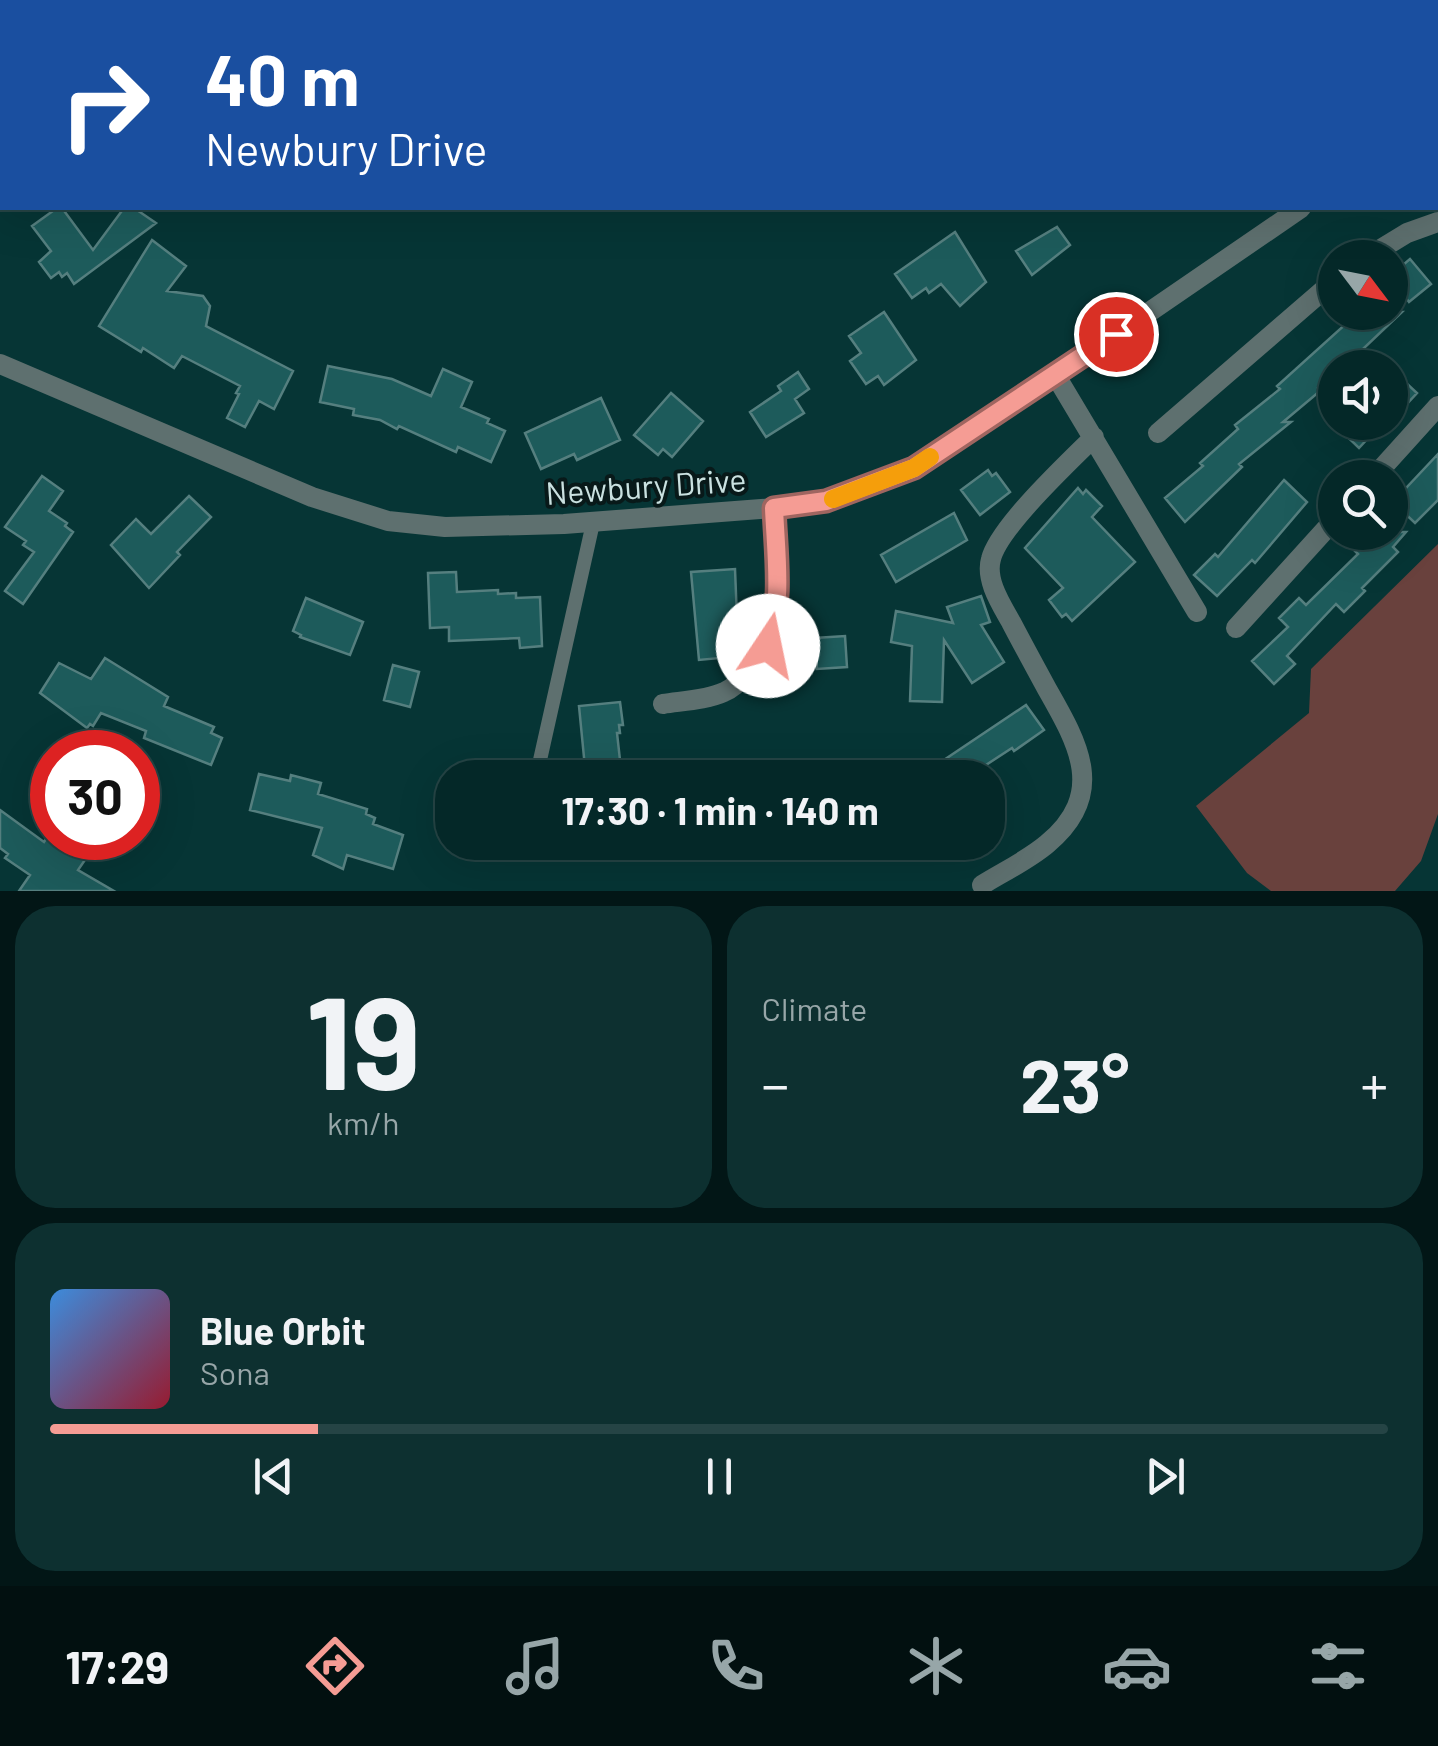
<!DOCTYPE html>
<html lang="en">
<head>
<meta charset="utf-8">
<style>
	:root { --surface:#042828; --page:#0d3030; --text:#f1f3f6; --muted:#97a6a8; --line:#254445; --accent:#f59c94 }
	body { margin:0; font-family:Barlow,sans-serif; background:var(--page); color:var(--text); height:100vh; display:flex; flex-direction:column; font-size:38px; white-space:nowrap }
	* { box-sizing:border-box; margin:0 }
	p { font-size:32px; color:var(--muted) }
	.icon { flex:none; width:55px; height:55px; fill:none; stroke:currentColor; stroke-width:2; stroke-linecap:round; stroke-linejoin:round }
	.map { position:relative; height:891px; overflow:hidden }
	.panel { display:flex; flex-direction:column; gap:15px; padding:15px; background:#021616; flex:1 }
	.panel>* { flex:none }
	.hud { position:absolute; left:0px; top:0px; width:1440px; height:210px; box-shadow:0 10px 40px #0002,0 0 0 2px var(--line); background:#1a4fa0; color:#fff; overflow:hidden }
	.needle { width:65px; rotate:122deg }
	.buttons { position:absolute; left:1318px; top:240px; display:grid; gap:20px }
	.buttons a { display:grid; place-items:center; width:90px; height:90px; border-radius:50%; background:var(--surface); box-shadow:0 10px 40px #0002,0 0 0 2px var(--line); font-size:50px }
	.speed { position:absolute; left:30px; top:730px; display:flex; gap:20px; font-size:50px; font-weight:700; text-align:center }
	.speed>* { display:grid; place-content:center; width:130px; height:130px; border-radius:50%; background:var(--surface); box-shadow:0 10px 40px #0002,0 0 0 2px var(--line); line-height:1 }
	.speed .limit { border:15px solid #d22; background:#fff; color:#111 }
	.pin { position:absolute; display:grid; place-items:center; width:85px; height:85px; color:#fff; margin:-42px; border:5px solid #fff; border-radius:50%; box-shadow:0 2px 10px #0007 }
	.me { position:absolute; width:110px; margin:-55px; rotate:11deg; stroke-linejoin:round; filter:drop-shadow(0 0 8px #0008) }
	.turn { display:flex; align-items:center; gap:35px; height:210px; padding:0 40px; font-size:45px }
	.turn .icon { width:130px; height:130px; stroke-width:2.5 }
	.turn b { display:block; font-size:70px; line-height:85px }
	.big { font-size:75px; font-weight:700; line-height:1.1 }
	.panel .widget { flex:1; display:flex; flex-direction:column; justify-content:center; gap:15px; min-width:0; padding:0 35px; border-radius:40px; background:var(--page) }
	.panel .dial { align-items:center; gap:0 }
	.dial b { font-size:130px; line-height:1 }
	.song { display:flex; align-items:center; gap:30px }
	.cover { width:120px; height:120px; border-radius:15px; background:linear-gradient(135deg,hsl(210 70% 55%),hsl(350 70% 35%)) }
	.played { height:10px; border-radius:5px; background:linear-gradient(90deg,var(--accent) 20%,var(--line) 20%) }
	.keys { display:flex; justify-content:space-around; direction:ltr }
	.heat { display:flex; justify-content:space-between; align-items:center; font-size:55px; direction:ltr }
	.panel .tiles { flex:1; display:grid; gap:15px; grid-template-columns:1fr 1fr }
	.widget:last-child { grid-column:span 2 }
	.trip { position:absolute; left:435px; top:760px; width:570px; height:100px; border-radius:40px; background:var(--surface); box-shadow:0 10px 40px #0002,0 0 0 2px var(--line); font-weight:700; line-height:100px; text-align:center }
	.tabs { display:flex; height:160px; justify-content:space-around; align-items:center; background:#021010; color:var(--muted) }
	.tabs .icon { width:70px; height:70px }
	.tabs .active { color:var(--accent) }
	.tabs b { font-size:45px; color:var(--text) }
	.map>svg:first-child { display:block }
	.green { fill:#69413d }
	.building { fill:#1d5b5b; stroke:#557f7f; stroke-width:2.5 }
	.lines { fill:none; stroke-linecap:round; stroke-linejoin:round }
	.service { stroke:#5e706f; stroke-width:14 }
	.minor { stroke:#5e706f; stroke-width:20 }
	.route-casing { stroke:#9f6560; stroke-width:25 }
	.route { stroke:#f59c94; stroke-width:18 }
	.slow { stroke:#f59e0b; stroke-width:18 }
	.labels { text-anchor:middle; stroke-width:8; stroke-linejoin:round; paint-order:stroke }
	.street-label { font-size:32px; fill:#cae1e0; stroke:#081919 }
</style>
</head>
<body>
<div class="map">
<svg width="1438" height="891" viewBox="0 0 1438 891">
	<rect width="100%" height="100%" fill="#063535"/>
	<!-- green -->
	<path class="green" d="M 1438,544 L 1438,814 L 1421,861 L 1395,891 L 1271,891 L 1247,873 L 1196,806 L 1309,713 L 1311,669 Z"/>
	<!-- building -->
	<path class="building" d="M 57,208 L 62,208 L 93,250 L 124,208 L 134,208 L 156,223 L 74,284 L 67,273 L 62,277 L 59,272 L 51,278 L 39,262 L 51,251 L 32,226 Z
		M 1057,227 L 1070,245 L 1032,275 L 1016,251 Z
		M 955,232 L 986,282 L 960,306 L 941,284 L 929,293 L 926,288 L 912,298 L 895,274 Z
		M 152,240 L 186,266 L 167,291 L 203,296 L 210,306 L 206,326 L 293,371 L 274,409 L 259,401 L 245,427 L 227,418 L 239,394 L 236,393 L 240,386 L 182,356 L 174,368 L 143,348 L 141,352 L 99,326 Z
		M 1410,259 L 1431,284 L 1409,302 L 1390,276 Z
		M 884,312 L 916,360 L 884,385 L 878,376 L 866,384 L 850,361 L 861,353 L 849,336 Z
		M 1359,312 L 1402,312 L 1343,368 L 1335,368 L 1335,374 L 1318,388 L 1320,391 L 1283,422 L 1291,422 L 1239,464 L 1242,467 L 1185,522 L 1165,498 L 1203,466 L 1200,463 L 1238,429 L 1235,425 L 1280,389 L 1277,386 Z
		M 328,366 L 392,379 L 431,396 L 443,369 L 472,382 L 461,407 L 489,419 L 487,423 L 505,431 L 491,462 L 458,447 L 456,452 L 399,426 L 397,429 L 380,420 L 353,415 L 354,409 L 320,402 Z
		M 1390,368 L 1417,393 L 1390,422 Z
		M 798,372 L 809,389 L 795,399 L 804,413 L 766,437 L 750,412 L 781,391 L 778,386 Z
		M 671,393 L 703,421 L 672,457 L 663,449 L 658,455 L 634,435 Z
		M 601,398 L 620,440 L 577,460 L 574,454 L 541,469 L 525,433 Z
		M 1332,422 L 1383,422 L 1359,448 Z
		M 1438,454 L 1438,500 L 1415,523 L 1393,502 Z
		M 988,470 L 992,476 L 996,473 L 1010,492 L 980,515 L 961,490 Z
		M 42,476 L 63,491 L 49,511 L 67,523 L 65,526 L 73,532 L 23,604 L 5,591 L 34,552 L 23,545 L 26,541 L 5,527 Z
		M 1284,480 L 1307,502 L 1255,563 L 1252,560 L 1217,596 L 1194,575 L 1215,554 L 1218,557 Z
		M 1078,488 L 1083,494 L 1086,490 L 1102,506 L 1092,517 L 1135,562 L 1072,621 L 1066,614 L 1062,617 L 1049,600 L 1063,588 L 1025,548 Z
		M 189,496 L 211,517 L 177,552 L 180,555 L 149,588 L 111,545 L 136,519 L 151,534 Z
		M 954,513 L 967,540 L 896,582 L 881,555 Z
		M 1373,532 L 1406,532 L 1393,547 L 1398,552 L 1362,588 L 1365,591 L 1344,612 L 1336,604 L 1287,656 L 1295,664 L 1274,684 L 1252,661 L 1288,627 L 1279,618 L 1299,598 L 1306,605 L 1358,554 L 1355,551 Z
		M 735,569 L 738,644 L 730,650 L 731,657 L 699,660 L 691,572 Z
		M 456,572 L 457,592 L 498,590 L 498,594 L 516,593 L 516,598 L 540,597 L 542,646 L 520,648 L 519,638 L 449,641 L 449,627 L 430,628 L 428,573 Z
		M 981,596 L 990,622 L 981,625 L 1004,662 L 972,683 L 944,640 L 942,702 L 910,701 L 912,646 L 891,642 L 896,611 L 953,623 L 947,607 Z
		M 306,598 L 363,622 L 350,655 L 300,637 L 301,635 L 293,631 Z
		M 845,636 L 847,667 L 817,669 L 815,638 Z
		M 105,658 L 168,697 L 164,706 L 214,727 L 211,733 L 222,738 L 211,765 L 144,738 L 146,731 L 101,713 L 93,726 L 90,724 L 87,728 L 40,693 L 59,663 L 91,679 Z
		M 393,665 L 419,672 L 410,707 L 384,700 Z
		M 620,702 L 623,725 L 619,725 L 620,733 L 617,733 L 622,778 L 586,778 L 579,706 Z
		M 1026,705 L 1044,730 L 1014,751 L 1012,748 L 966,778 L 917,778 Z
		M 259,774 L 290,781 L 291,775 L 321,783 L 318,794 L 367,809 L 366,814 L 375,818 L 373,824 L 403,835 L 393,869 L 347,855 L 343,869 L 313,855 L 322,828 L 250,810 Z
		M 0,810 L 44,842 L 52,830 L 52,838 L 65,838 L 89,854 L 78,870 L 114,891 L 19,891 L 30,875 L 5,858 L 8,854 L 0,848 Z"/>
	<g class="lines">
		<!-- service -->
		<path class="service" d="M 490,777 L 492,778
			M 536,778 L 593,523"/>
		<!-- minor -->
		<path class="minor" d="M 420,0 L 428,2
			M 909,2 L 913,0
			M 1366,258 L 1407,233 L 1438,222
			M 0,364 L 312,497 L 388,521 L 445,527 L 564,524 L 774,508 L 825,501 L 914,468 L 1056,376 L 1301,208
			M 1056,376 L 1197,612
			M 1158,433 L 1335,280
			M 1373,478 L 1438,406
			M 1236,628 L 1335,519
			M 663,704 C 682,701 707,700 724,692 C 732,689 742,679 748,672 C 790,625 777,567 774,508
			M 982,885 C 1003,872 1028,860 1047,844 C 1107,794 1079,745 1047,689 C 1035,667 1023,645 1011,622 C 1001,604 985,580 991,559 C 999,527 1069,462 1094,437"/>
	</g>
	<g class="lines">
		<!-- route casing -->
		<g class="route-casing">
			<path id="route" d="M 768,646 C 783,602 776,555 774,508 L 826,501 L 914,468 L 1116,334"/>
		</g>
		<!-- route -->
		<use href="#route" class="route"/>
		<!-- slow -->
		<path class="slow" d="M 833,499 L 914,468 L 930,457"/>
	</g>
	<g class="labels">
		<!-- street labels -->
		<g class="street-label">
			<text transform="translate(646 487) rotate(-4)" y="11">Newbury Drive</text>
		</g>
	</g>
</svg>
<div class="buttons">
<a><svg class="needle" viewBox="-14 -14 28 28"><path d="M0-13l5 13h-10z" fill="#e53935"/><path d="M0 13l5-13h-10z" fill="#97a6a8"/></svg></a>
<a><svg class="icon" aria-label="sound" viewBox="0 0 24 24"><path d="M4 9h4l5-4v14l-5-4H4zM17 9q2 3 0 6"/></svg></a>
<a><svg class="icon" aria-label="search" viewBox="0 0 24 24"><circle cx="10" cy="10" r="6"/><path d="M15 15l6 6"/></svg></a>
</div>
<div class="speed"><div class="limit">30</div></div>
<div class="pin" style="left:1116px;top:334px;background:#d93025"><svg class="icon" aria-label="arrive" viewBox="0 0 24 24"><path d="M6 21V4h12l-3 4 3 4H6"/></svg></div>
<svg class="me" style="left:768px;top:646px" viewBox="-20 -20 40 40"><circle r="19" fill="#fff"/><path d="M0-13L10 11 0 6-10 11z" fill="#f59c94"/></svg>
<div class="trip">17:30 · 1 min · 140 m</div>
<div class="hud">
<div class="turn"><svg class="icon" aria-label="right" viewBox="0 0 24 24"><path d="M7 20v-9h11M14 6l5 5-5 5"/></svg><div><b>40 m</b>Newbury Drive</div></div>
</div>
</div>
<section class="panel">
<div class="tiles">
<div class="widget dial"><b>19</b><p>km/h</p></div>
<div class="widget"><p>Climate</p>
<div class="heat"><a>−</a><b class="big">23°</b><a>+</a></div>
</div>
<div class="widget">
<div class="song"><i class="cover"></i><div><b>Blue Orbit</b><p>Sona</p></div></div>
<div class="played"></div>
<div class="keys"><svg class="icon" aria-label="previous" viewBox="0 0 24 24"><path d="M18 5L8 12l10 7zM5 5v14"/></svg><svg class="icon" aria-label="pause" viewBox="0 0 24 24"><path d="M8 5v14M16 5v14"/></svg><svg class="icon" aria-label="next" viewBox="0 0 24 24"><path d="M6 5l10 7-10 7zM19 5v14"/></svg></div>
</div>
</div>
</section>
<nav class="tabs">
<b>17:29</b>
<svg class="icon active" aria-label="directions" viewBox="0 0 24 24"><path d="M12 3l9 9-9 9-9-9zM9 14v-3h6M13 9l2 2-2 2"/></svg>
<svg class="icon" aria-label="music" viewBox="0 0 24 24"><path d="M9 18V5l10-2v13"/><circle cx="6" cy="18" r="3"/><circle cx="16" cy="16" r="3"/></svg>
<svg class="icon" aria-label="phone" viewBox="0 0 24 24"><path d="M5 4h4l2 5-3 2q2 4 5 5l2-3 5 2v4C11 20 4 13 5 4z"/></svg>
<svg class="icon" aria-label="climate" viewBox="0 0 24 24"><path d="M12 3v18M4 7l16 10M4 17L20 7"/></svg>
<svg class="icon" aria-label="car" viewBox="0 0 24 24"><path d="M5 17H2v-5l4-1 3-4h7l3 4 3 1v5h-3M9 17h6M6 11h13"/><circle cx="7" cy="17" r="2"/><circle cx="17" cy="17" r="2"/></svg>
<svg class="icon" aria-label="filters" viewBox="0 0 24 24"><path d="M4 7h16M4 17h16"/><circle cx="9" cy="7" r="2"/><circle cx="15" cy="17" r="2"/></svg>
</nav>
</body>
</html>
